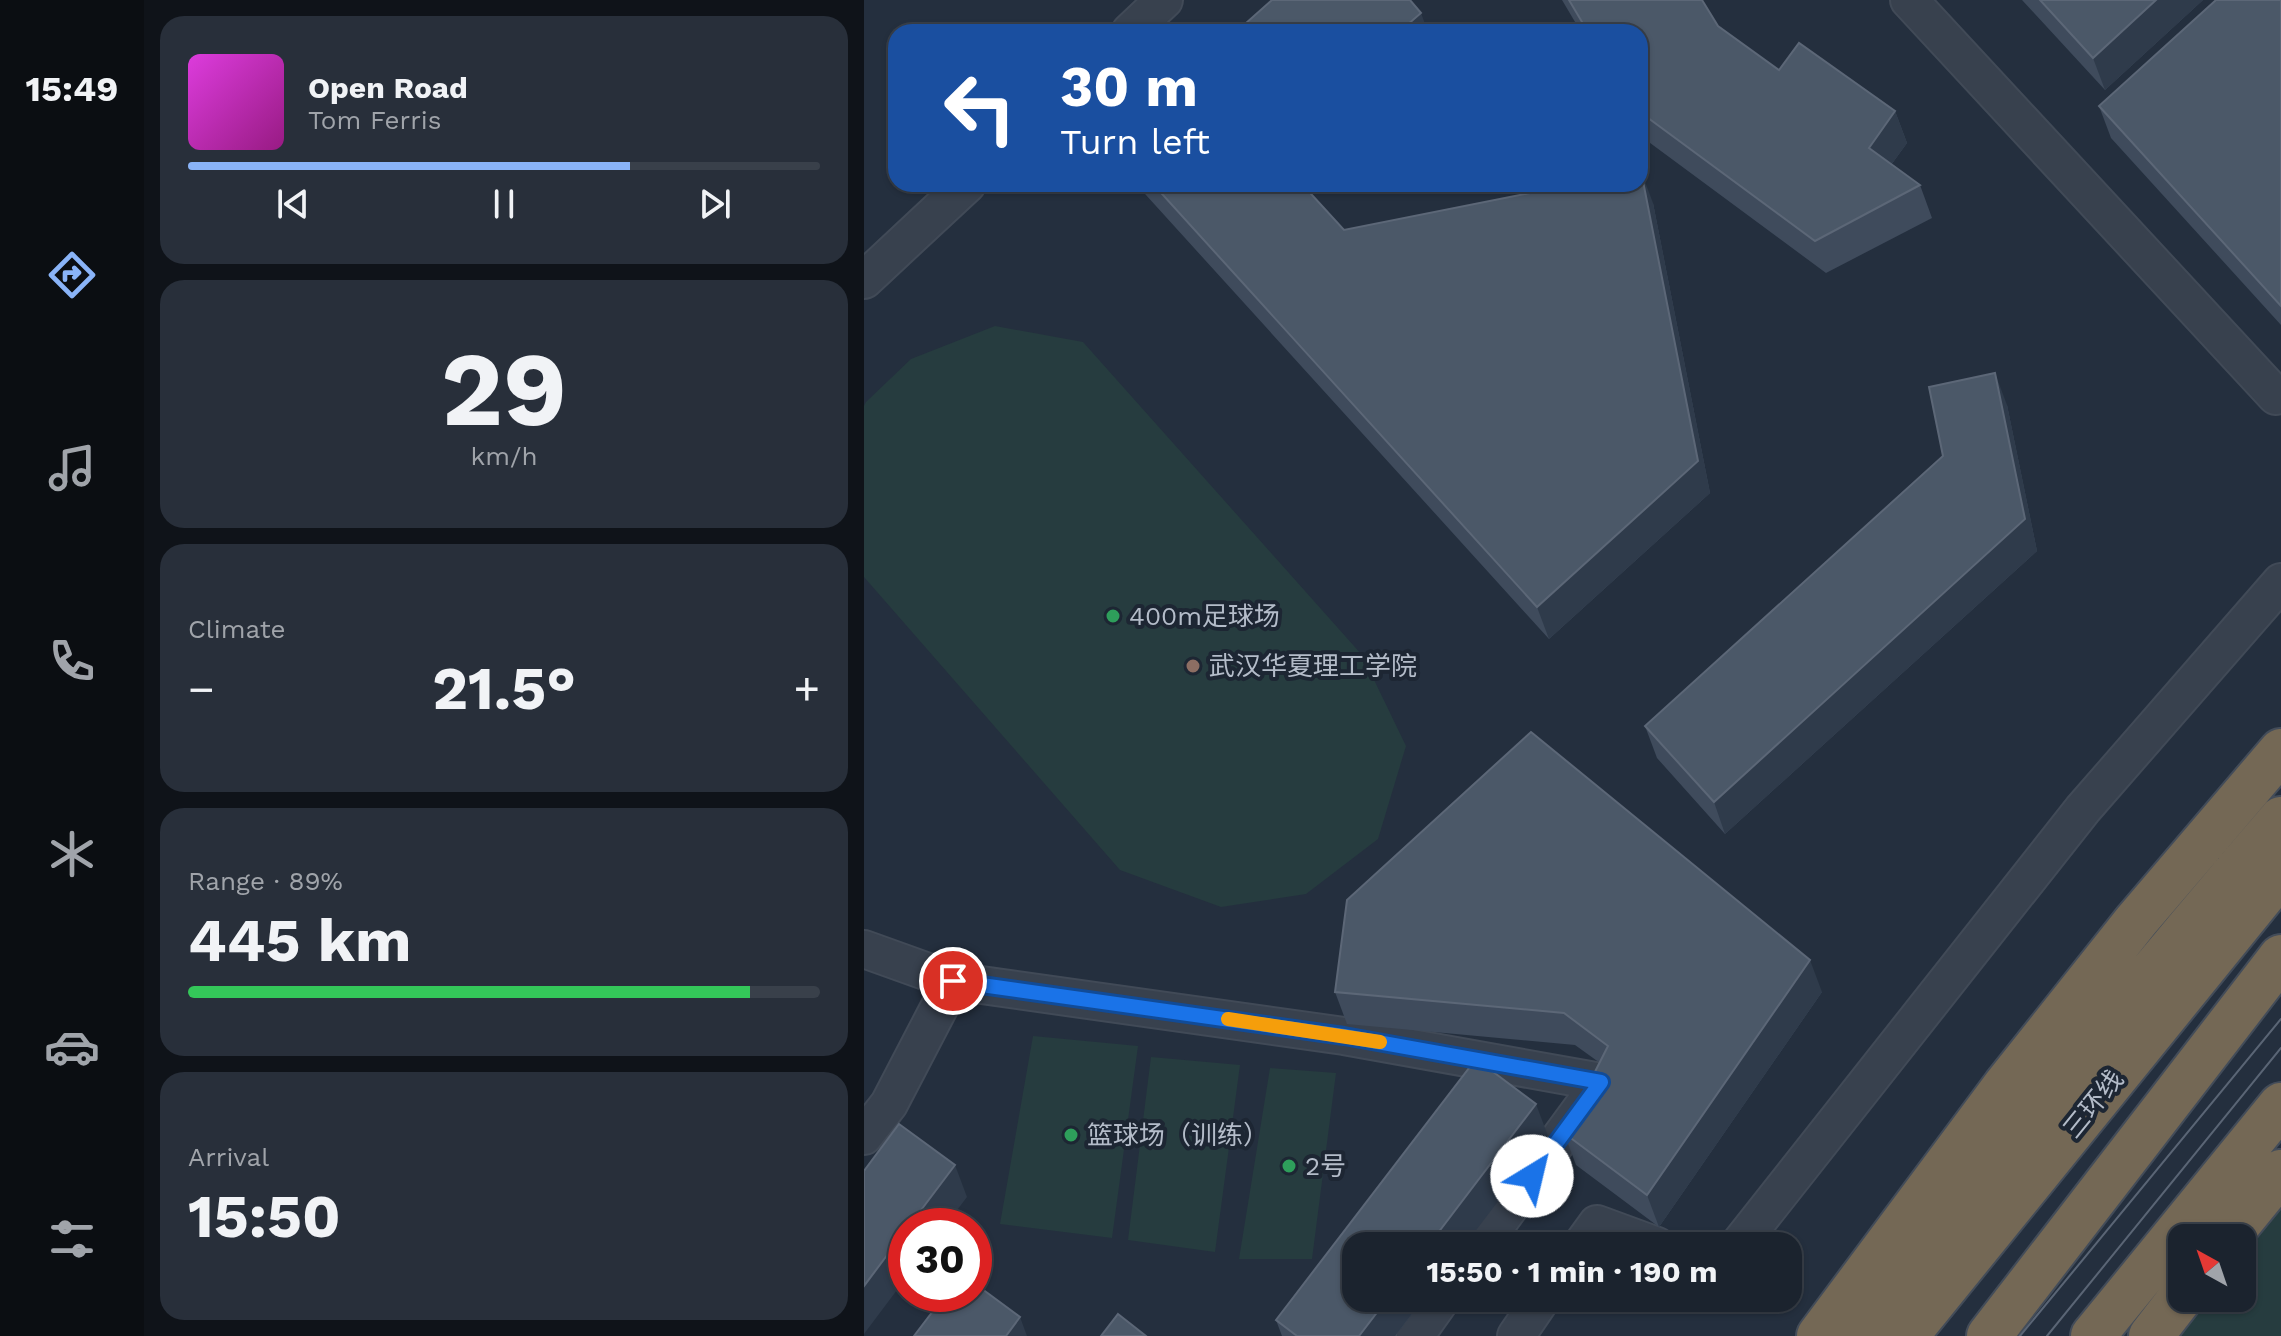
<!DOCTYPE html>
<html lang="en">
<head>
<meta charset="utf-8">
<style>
	:root { --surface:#1b232e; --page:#282f3a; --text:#f1f3f6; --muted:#a0a4aa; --line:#39404a; --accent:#8ab4f8 }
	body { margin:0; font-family:"Work Sans","Noto Sans SC",sans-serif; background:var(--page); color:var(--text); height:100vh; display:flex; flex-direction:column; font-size:30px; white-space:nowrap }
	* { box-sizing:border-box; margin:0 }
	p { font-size:26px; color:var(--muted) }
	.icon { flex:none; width:44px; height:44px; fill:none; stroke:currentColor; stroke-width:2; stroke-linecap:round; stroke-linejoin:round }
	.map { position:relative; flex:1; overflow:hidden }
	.panel { display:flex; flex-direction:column; gap:16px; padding:16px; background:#0f1319; width:720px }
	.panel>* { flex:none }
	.top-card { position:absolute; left:24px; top:24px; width:760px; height:168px; border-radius:24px; box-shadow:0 2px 6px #0004,0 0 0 2px var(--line); background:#1a4fa0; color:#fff; overflow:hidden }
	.needle { width:52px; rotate:320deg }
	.controls { position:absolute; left:1304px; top:1224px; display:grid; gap:16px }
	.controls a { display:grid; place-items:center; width:88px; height:88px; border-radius:16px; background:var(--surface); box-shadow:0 2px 6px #0004,0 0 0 2px var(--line); font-size:40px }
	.speed { position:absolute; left:24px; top:1208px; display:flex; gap:16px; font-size:40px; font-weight:700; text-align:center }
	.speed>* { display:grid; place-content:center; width:104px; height:104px; border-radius:50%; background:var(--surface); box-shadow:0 2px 6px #0004,0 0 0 2px var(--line); line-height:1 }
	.speed .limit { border:12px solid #d22; background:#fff; color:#111 }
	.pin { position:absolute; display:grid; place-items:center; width:68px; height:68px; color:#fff; margin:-34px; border:4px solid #fff; border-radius:50%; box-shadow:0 2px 8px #0007 }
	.me { position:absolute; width:88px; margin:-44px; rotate:36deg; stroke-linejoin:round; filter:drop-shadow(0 0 6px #0008) }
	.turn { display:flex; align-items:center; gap:28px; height:168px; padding:0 40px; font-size:36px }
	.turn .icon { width:104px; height:104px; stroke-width:2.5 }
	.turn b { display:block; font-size:56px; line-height:68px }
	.big { font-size:60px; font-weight:700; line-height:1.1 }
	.panel .card { flex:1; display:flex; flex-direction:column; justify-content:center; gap:12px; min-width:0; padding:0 28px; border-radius:24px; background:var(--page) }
	.panel .dial { align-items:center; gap:0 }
	.dial b { font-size:104px; line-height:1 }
	.song { display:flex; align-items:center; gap:24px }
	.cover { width:96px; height:96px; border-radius:12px; background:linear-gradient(135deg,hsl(300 70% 55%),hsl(310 70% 35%)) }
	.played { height:8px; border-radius:4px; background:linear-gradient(90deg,var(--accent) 70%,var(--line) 70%) }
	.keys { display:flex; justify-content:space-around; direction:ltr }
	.heat { display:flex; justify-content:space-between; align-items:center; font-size:44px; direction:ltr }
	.charge { height:12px; border-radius:6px; background:linear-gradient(90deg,#34c759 89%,var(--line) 0) }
	.trip { position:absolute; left:478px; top:1232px; width:460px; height:80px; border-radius:24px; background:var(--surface); box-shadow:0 2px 6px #0004,0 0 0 2px var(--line); font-weight:700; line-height:80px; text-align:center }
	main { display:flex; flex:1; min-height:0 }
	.menu { display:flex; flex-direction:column; width:144px; justify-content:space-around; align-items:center; background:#0b0e12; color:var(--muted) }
	.menu .icon { width:56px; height:56px }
	.menu .selected { color:var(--accent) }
	.menu b { font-size:36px; color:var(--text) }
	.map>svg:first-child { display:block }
	.green { fill:#263c3f }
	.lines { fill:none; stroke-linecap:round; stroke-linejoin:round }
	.minor-casing { stroke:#414a57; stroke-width:40 }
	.highway-casing { stroke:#434c59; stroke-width:48 }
	.minor { stroke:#38414e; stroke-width:36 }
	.highway { stroke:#746855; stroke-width:44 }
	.tram { stroke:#5a6575; stroke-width:2 }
	.wall { fill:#3f4b5c }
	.shaded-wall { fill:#2f3b4b }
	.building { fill:#4b5868; stroke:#5c6777; stroke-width:2 }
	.route-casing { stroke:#114b97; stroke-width:20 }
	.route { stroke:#1a73e8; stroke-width:14 }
	.slow { stroke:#f59e0b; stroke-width:14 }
	.leisure-dot { fill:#2e9e5b; stroke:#1d2633; stroke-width:3 }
	.education-dot { fill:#8d6e63; stroke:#1d2633; stroke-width:3 }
	.labels { text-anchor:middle; stroke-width:8; stroke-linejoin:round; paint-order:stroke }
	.poi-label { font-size:26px; fill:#b4bcc9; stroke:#1d2633; text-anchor:start }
	.street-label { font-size:26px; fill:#b4bcc9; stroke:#1d2633 }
</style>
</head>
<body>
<main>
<nav class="menu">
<b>15:49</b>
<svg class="icon selected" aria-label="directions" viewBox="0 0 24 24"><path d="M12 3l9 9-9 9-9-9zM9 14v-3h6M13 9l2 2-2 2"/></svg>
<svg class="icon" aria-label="music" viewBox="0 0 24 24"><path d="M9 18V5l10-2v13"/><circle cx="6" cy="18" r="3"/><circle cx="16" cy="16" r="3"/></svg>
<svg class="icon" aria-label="phone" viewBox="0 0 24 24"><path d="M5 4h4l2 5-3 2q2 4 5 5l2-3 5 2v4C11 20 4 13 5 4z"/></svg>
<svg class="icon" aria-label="climate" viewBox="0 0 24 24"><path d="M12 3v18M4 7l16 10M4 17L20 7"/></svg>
<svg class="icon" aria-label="car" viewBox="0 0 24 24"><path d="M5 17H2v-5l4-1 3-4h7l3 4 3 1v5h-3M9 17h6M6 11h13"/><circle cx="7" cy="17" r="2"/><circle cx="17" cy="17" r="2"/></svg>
<svg class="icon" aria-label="filters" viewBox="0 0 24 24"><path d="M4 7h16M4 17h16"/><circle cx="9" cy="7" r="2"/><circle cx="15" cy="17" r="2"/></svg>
</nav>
<section class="panel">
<div class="card">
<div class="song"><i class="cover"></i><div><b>Open Road</b><p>Tom Ferris</p></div></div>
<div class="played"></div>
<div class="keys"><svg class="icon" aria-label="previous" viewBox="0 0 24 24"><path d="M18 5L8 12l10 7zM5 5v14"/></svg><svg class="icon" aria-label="pause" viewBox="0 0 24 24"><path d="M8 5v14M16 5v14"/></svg><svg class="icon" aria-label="next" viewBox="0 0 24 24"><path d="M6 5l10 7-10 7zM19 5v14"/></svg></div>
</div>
<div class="card dial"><b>29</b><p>km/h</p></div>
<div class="card"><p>Climate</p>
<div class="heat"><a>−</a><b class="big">21.5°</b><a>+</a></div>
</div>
<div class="card"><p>Range · 89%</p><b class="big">445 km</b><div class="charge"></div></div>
<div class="card"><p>Arrival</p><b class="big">15:50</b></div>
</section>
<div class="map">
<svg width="1417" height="1336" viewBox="0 0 1417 1336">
	<rect width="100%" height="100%" fill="#242f3e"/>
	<!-- green -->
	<path class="green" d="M 131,326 L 219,342 L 498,655 L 542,746 L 514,839 L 442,894 L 357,907 L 256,870 L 0,577 L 0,406 L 2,402 L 47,359 Z
		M 169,1036 L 274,1046 L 248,1238 L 136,1224 Z
		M 287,1057 L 376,1065 L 351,1252 L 264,1240 Z
		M 406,1068 L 472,1073 L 448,1259 L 375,1259 Z
		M 1417,1208 L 1417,1336 L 1314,1336 L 1345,1298 L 1378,1298 L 1378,1257 Z"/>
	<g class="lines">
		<!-- minor casing -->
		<g class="minor-casing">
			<path id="minor" d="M 1045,0 L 1412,396
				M 266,32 L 300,0
				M 0,280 L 103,184
				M 0,949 L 89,981
				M 0,1136 L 25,1104 L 89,981 L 480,1036 L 737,1082 L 617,1246
				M 717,1246 L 733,1224 L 793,1246
				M 874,1246 L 1219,809 L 1417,582
				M 551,1336 L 578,1298
				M 652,1336 L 678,1298"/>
		</g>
		<!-- highway casing -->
		<g class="highway-casing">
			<path id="highway" d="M 1363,1238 L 1417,1172
				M 955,1336 L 1141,1086 L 1272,921 L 1417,751
				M 1002,1336 C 1133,1158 1273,986 1417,819
				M 1042,1336 L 1417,873
				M 1125,1336 L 1417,957
				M 1229,1336 L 1417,1105
				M 1287,1336 L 1318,1296"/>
		</g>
		<!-- minor -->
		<use href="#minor" class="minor"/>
		<!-- highway -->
		<use href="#highway" class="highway"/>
		<!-- tram -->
		<path class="tram" d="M 1156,1336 L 1417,1019
			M 1183,1336 L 1417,1048"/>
	</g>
	<!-- wall -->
	<path class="wall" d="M 698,0 L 838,0 L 854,26 L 915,70 L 1031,111 L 1043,143 L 1027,165 L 1056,185 L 1068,218 L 962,273 L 778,137 L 776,133 L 776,32 L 717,32 Z
		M 1158,0 L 1339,0 L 1241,90 Z
		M 1417,0 L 1417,325 L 1247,138 L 1235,106 Z
		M 272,184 L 438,184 L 480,230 L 789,203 L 846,493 L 685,639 Z
		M 1143,405 L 1173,551 L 861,834 L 793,758 L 781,726 Z
		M 471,992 L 958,992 L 795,1227 L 712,1165 L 700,1133 L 736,1063 L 711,1045 L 483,1024 Z
		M 684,1136 L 492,1298 L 560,1298 L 531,1336 L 418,1336 L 412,1320 Z"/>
	<!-- shaded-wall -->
	<path class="shaded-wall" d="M 1292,0 L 1339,0 L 1241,90 L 1229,58 Z
		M 557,13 L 564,32 L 535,32 Z
		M 1031,111 L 1043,143 L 1016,180 L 1005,148 Z
		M 777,171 L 789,203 L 846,493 L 685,639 L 673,607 Z
		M 1131,373 L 1143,405 L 1173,551 L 861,834 L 850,802 L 1161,519 Z
		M 946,960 L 958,992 L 795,1227 L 783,1195 Z
		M 672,1104 L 684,1136 L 600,1246 L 564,1246 Z
		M 91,1165 L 103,1197 L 81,1226 L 45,1226 Z
		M 42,1230 L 42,1278 L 0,1334 L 0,1286 Z
		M 524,1298 L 560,1298 L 531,1336 L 495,1336 Z
		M 156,1317 L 163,1336 L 142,1336 Z"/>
	<!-- building -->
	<path class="building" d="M 408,0 L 546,0 L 557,13 L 535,32 L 372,32 Z
		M 705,0 L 838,0 L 854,26 L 915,70 L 935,43 L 1031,111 L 1005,148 L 1056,185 L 951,241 L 776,112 L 776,32 L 724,32 Z
		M 1176,0 L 1292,0 L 1229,58 Z
		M 1352,0 L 1417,0 L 1417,306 L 1235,106 Z
		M 776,171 L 777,171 L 834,461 L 673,607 L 289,184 L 438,184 L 480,230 L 711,184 L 776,184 Z
		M 1131,373 L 1161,519 L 850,802 L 781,726 L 1079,456 L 1065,387 Z
		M 667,732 L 946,960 L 783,1195 L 700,1133 L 744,1046 L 700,1013 L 471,992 L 483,900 Z
		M 612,1059 L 672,1104 L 564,1246 L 492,1246 L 492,1298 L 524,1298 L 495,1336 L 433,1336 L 412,1320 Z
		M 35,1124 L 91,1165 L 45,1226 L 42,1226 L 42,1230 L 0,1286 L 0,1171 Z
		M 110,1283 L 156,1317 L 142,1336 L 50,1336 L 82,1294 L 110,1294 Z
		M 254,1314 L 282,1336 L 237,1336 Z"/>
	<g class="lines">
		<!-- route casing -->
		<g class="route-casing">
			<path id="route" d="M 89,981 L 480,1036 L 737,1082 L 668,1176"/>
		</g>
		<!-- route -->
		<use href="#route" class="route"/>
		<!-- slow -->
		<path class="slow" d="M 364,1019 L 516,1042"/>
	</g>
	<!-- markers -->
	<g class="leisure-dot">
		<circle cx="249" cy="616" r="8"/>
		<circle cx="207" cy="1135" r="8"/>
		<circle cx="425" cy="1166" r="8"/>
	</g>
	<circle class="education-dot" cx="329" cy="666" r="8"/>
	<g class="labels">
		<!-- poi labels -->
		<g class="poi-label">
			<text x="265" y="625">400m足球场</text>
			<text x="345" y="675">武汉华夏理工学院</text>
			<text x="223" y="1144">篮球场（训练）</text>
			<text x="441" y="1175">2号</text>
		</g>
		<!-- street labels -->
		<g class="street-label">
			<text transform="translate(1229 1104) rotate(-51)" y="9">三环线</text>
		</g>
	</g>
</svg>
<div class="controls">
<a><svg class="needle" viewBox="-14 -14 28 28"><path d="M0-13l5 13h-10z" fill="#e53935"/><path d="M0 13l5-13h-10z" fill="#a0a4aa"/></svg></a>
</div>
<div class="speed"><div class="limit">30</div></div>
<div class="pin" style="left:89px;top:981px;background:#d93025"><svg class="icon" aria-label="arrive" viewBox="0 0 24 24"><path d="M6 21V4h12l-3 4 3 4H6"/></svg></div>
<svg class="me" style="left:668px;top:1176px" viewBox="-20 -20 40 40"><circle r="19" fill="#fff"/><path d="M0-13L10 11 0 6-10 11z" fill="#1a73e8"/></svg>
<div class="trip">15:50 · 1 min · 190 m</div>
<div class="top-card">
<div class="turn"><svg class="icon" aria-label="left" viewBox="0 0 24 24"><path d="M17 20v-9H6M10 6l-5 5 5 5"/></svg><div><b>30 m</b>Turn left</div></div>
</div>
</div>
</main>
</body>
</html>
